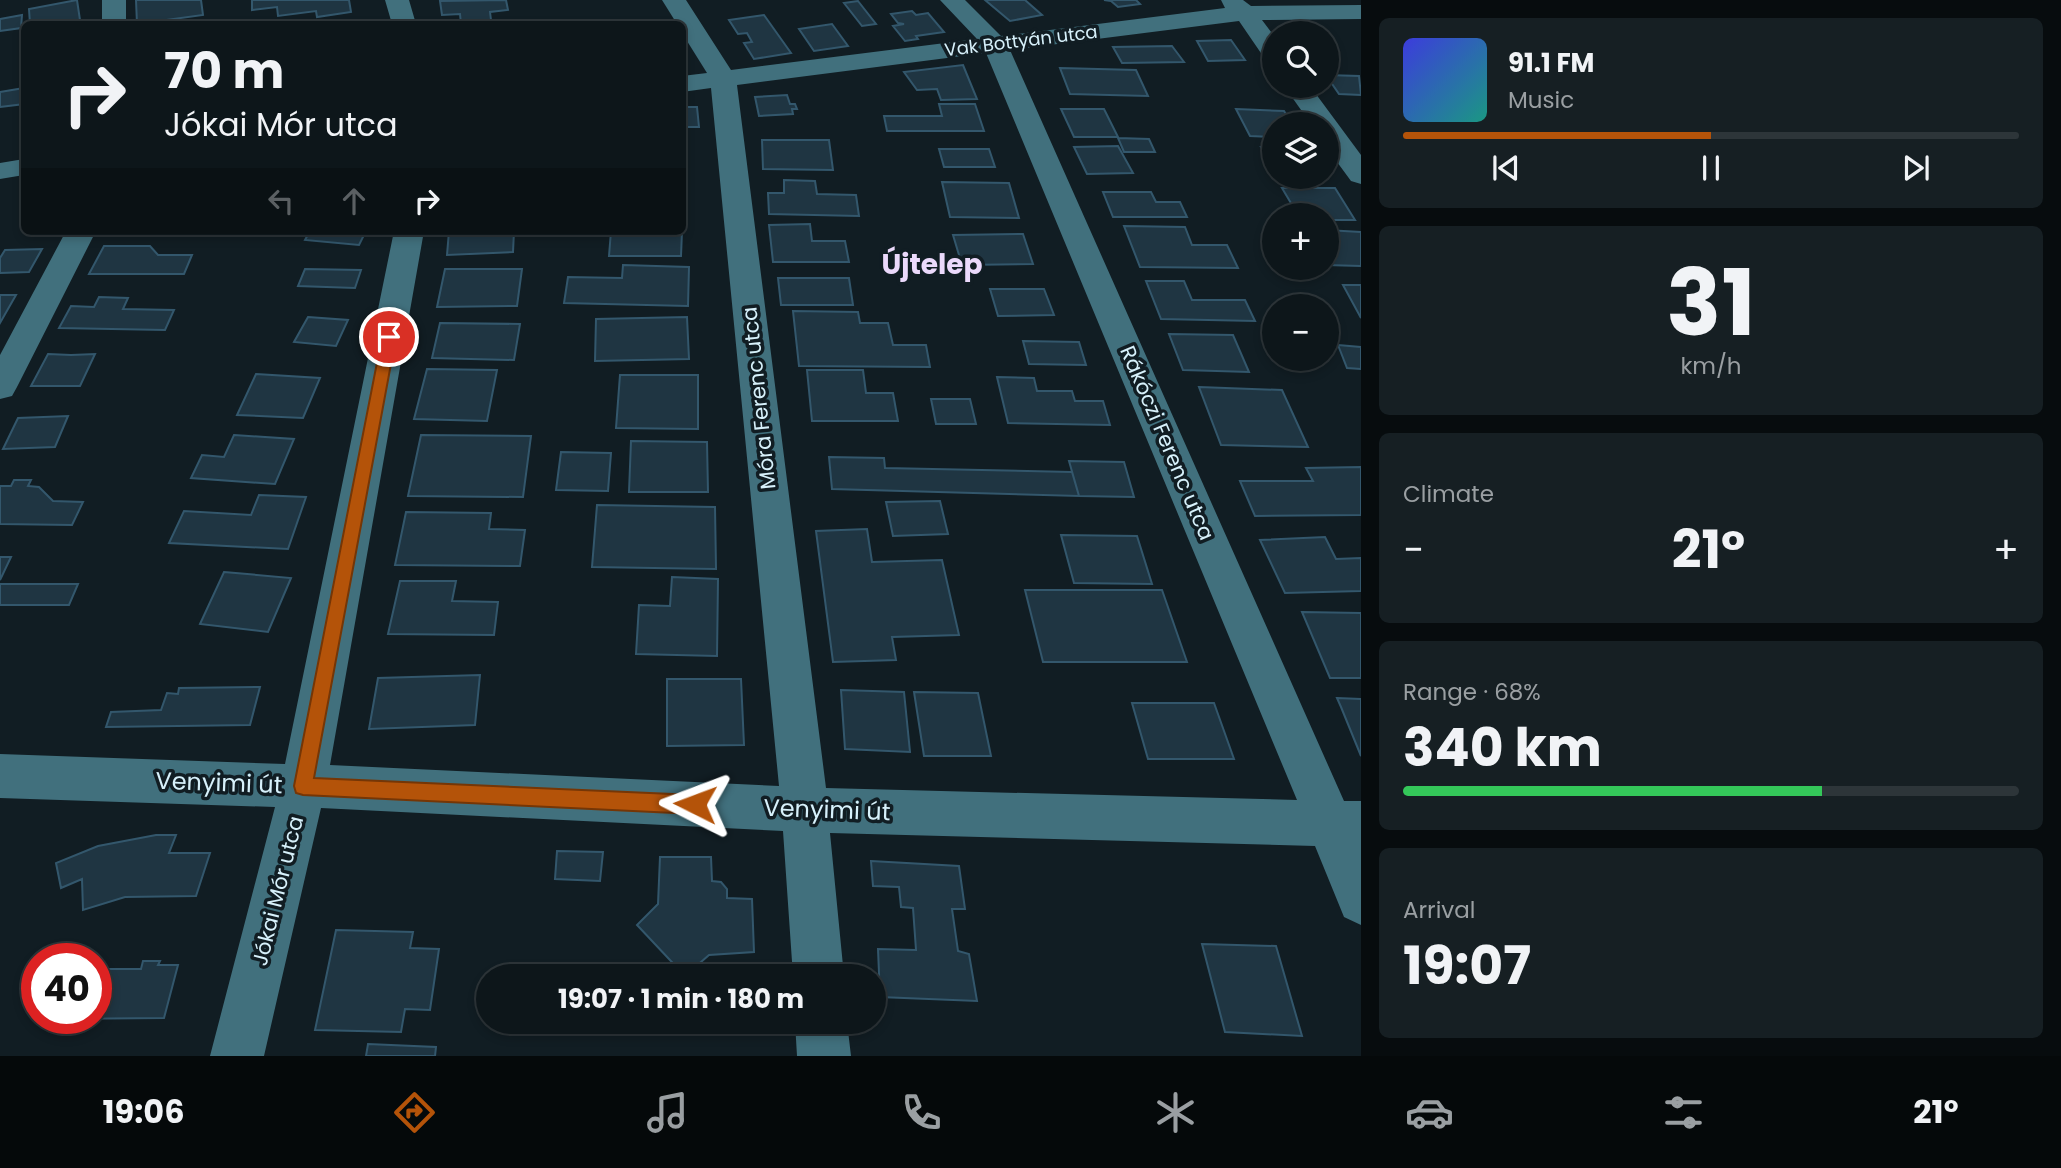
<!DOCTYPE html>
<html lang="en">
<head>
<meta charset="utf-8">
<style>
	:root { --surface:#0d161a; --page:#161f23; --text:#f1f3f6; --muted:#9a9fa2; --line:#2d3539; --accent:#b45309 }
	body { margin:0; font-family:Poppins,sans-serif; background:var(--page); color:var(--text); height:100vh; display:flex; flex-direction:column; font-size:26px; white-space:nowrap }
	* { box-sizing:border-box; margin:0 }
	p { font-size:23px; color:var(--muted) }
	.icon { flex:none; width:38px; height:38px; fill:none; stroke:currentColor; stroke-width:2; stroke-linecap:round; stroke-linejoin:round }
	.map { position:relative; flex:1; overflow:hidden }
	.details { display:flex; flex-direction:column; gap:18px; padding:18px; background:#070c0e; width:700px }
	.details>* { flex:none }
	.top-card { position:absolute; left:21px; top:21px; width:665px; height:214px; border-radius:10px; box-shadow:0 4px 10px #0003,0 0 0 2px var(--line); background:#0d161a; color:var(--text); overflow:hidden }
	.tools { position:absolute; left:1262px; top:21px; display:grid; gap:14px }
	.tools a { display:grid; place-items:center; width:77px; height:77px; border-radius:50%; background:var(--surface); box-shadow:0 4px 10px #0003,0 0 0 2px var(--line); font-size:35px }
	.speed { position:absolute; left:21px; top:943px; display:flex; gap:14px; font-size:35px; font-weight:700; text-align:center }
	.speed>* { display:grid; place-content:center; width:91px; height:91px; border-radius:50%; background:var(--surface); box-shadow:0 4px 10px #0003,0 0 0 2px var(--line); line-height:1 }
	.speed .limit { border:10px solid #d22; background:#fff; color:#111 }
	.pin { position:absolute; display:grid; place-items:center; width:60px; height:60px; color:#fff; margin:-30px; border:4px solid #fff; border-radius:50%; box-shadow:0 2px 7px #0007 }
	.me { position:absolute; width:77px; margin:-38px; rotate:273deg; stroke-linejoin:round; filter:drop-shadow(0 0 5px #0008) }
	.turn { display:flex; align-items:center; gap:24px; height:147px; padding:0 28px; font-size:32px }
	.turn .icon { width:91px; height:91px; stroke-width:2.5 }
	.turn b { display:block; font-size:49px; line-height:60px }
	.lanes { display:flex; align-items:center; height:66px; padding:0 28px; background:#0003; justify-content:center; gap:35px; direction:ltr }
	.lanes .off { opacity:.35 }
	.big { font-size:52px; font-weight:700; line-height:1.1 }
	.details .tile { flex:1; display:flex; flex-direction:column; justify-content:center; gap:10px; min-width:0; padding:0 24px; border-radius:10px; background:var(--page) }
	.details .dial { align-items:center; gap:0 }
	.dial b { font-size:91px; line-height:1 }
	.song { display:flex; align-items:center; gap:21px }
	.cover { width:84px; height:84px; border-radius:10px; background:linear-gradient(135deg,hsl(240 70% 55%),hsl(170 70% 35%)) }
	.played { height:7px; border-radius:4px; background:linear-gradient(90deg,var(--accent) 50%,var(--line) 50%) }
	.keys { display:flex; justify-content:space-around; direction:ltr }
	.heat { display:flex; justify-content:space-between; align-items:center; font-size:38px; direction:ltr }
	.charge { height:10px; border-radius:5px; background:linear-gradient(90deg,#34c759 68%,var(--line) 0) }
	.trip { position:absolute; left:476px; top:964px; width:410px; height:70px; border-radius:35px; background:var(--surface); box-shadow:0 4px 10px #0003,0 0 0 2px var(--line); font-weight:700; line-height:70px; text-align:center }
	.dock { display:flex; height:112px; justify-content:space-around; align-items:center; background:#05090a; color:var(--muted) }
	.dock .icon { width:49px; height:49px }
	.dock .current { color:var(--accent) }
	.dock b { font-size:32px; color:var(--text) }
	main { display:flex; flex:1; min-height:0 }
	.map>svg:first-child { display:block }
	.building { fill:#1f3542; stroke:#33576c; stroke-width:2 }
	.lines { fill:none; stroke-linecap:round; stroke-linejoin:round }
	.minor { fill:#41707d; fill-rule:evenodd }
	.route { fill:#b45309; stroke:#753606; stroke-width:2 }
	.labels { text-anchor:middle; stroke-width:7; stroke-linejoin:round; paint-order:stroke }
	.far-street-label { font-size:18px; fill:#d7f1fb; stroke:#111d23 }
	.street-label { font-size:21px; fill:#d7f1fb; stroke:#111d23 }
	.near-street-label { font-size:24px; fill:#d7f1fb; stroke:#111d23 }
	.district-label { font-size:28px; font-weight:bold; fill:#ebd9fb; stroke:#111d23 }
</style>
</head>
<body>
<main>
<div class="map">
<svg width="1361" height="1056" viewBox="0 0 1361 1056">
	<rect width="100%" height="100%" fill="#111d23"/>
	<!-- building -->
	<path class="building" d="M 77,0 L 80,20 L 56,24 L 30,24 L 29,9 Z
		M 136,0 L 201,0 L 203,15 L 137,24 Z
		M 252,0 L 349,0 L 351,12 L 317,17 L 316,11 L 278,16 L 277,7 L 252,10 Z
		M 506,0 L 508,10 L 490,12 L 491,20 L 482,21 L 483,24 L 461,24 L 460,14 L 442,15 L 440,1 Z
		M 985,0 L 1025,0 L 1042,15 L 1010,21 Z
		M 1104,0 L 1136,0 L 1140,4 L 1118,7 L 1111,1 Z
		M 858,1 L 876,24 L 862,26 L 844,3 Z
		M 912,11 L 916,15 L 928,13 L 944,32 L 916,36 L 918,39 L 905,41 L 893,26 L 904,24 L 898,23 L 891,14 Z
		M 22,15 L 21,28 L 0,31 L 0,19 Z
		M 764,15 L 791,53 L 754,59 L 744,43 L 752,42 L 747,33 L 738,34 L 729,20 Z
		M 832,24 L 848,46 L 814,51 L 799,29 Z
		M 1231,40 L 1245,60 L 1208,61 L 1197,41 Z
		M 1172,46 L 1184,62 L 1122,63 L 1113,47 Z
		M 963,65 L 977,99 L 941,100 L 937,89 L 917,90 L 904,72 Z
		M 1060,68 L 1136,70 L 1148,96 L 1070,94 Z
		M 1326,75 L 1359,76 L 1361,95 L 1339,94 Z
		M 24,88 L 24,104 L 0,107 L 0,92 Z
		M 787,95 L 790,104 L 795,104 L 797,109 L 792,109 L 793,114 L 759,116 L 755,97 Z
		M 939,104 L 975,104 L 984,131 L 887,131 L 884,116 L 942,116 Z
		M 682,107 L 697,107 L 699,127 L 682,127 Z
		M 1061,109 L 1104,109 L 1118,137 L 1074,137 Z
		M 1236,109 L 1284,111 L 1292,124 L 1274,124 L 1274,137 L 1250,136 Z
		M 1118,138 L 1149,139 L 1155,152 L 1124,152 Z
		M 762,140 L 829,140 L 833,170 L 763,169 Z
		M 1118,146 L 1133,173 L 1087,174 L 1074,147 Z
		M 1261,147 L 1274,147 L 1274,173 Z
		M 939,149 L 989,149 L 995,167 L 944,167 Z
		M 784,180 L 815,181 L 817,194 L 856,195 L 859,216 L 769,214 L 768,193 L 784,193 Z
		M 942,182 L 1009,183 L 1019,218 L 950,217 Z
		M 1282,188 L 1335,188 L 1355,220 L 1326,220 L 1326,215 L 1298,215 Z
		M 1103,192 L 1151,192 L 1156,202 L 1180,202 L 1187,217 L 1113,217 Z
		M 810,224 L 812,241 L 845,241 L 849,262 L 773,262 L 769,225 Z
		M 1124,226 L 1185,227 L 1192,245 L 1227,245 L 1238,268 L 1140,267 Z
		M 1326,230 L 1361,232 L 1361,266 L 1326,265 Z
		M 310,231 L 366,231 L 359,245 L 305,240 Z
		M 449,231 L 514,231 L 513,252 L 447,255 Z
		M 611,231 L 682,231 L 681,256 L 609,256 Z
		M 1023,234 L 1033,264 L 962,265 L 953,235 Z
		M 104,246 L 150,246 L 158,255 L 192,255 L 184,274 L 89,274 Z
		M 42,249 L 29,272 L 0,273 L 0,258 L 5,250 Z
		M 623,265 L 689,267 L 688,306 L 564,303 L 568,277 L 622,278 Z
		M 305,269 L 361,270 L 355,288 L 298,286 Z
		M 445,269 L 522,269 L 517,306 L 437,307 Z
		M 778,278 L 849,278 L 853,305 L 781,305 Z
		M 1146,281 L 1184,281 L 1192,300 L 1245,300 L 1255,321 L 1161,319 Z
		M 1343,285 L 1361,285 L 1361,318 Z
		M 990,289 L 1044,289 L 1054,315 L 998,316 Z
		M 0,295 L 16,295 L 0,323 Z
		M 99,297 L 128,298 L 123,309 L 174,310 L 165,330 L 59,328 L 71,306 L 94,307 Z
		M 793,311 L 858,312 L 860,323 L 888,323 L 893,345 L 926,345 L 930,367 L 799,366 Z
		M 308,317 L 348,320 L 336,346 L 294,342 Z
		M 687,317 L 689,359 L 595,361 L 596,319 Z
		M 440,323 L 520,324 L 514,360 L 432,358 Z
		M 1169,334 L 1233,335 L 1249,372 L 1183,370 Z
		M 1023,341 L 1079,342 L 1086,365 L 1029,364 Z
		M 1338,345 L 1361,347 L 1361,369 L 1347,368 Z
		M 48,354 L 71,355 L 95,354 L 80,386 L 31,386 Z
		M 427,369 L 497,370 L 487,421 L 414,419 Z
		M 807,370 L 863,370 L 866,393 L 893,393 L 898,421 L 812,421 Z
		M 256,374 L 320,378 L 303,418 L 237,415 Z
		M 620,375 L 698,375 L 698,429 L 616,428 Z
		M 997,377 L 1034,378 L 1037,391 L 1072,391 L 1075,401 L 1103,401 L 1110,425 L 1008,423 Z
		M 1199,387 L 1282,390 L 1308,447 L 1221,445 Z
		M 931,399 L 970,399 L 976,424 L 936,424 Z
		M 68,416 L 55,447 L 3,449 L 18,418 Z
		M 234,435 L 294,439 L 275,484 L 191,478 L 202,455 L 224,457 Z
		M 421,435 L 531,436 L 523,497 L 408,496 Z
		M 631,441 L 707,442 L 708,492 L 629,492 Z
		M 561,452 L 611,453 L 608,491 L 556,490 Z
		M 829,457 L 884,458 L 885,468 L 1072,472 L 1079,496 L 832,489 Z
		M 1069,461 L 1124,462 L 1134,497 L 1079,496 Z
		M 1361,467 L 1361,515 L 1255,516 L 1240,481 L 1313,481 L 1306,468 Z
		M 14,480 L 31,480 L 28,486 L 39,487 L 53,501 L 83,502 L 72,525 L 0,524 L 0,486 L 11,486 Z
		M 259,495 L 306,497 L 288,549 L 169,543 L 184,511 L 251,515 Z
		M 940,501 L 948,534 L 893,536 L 886,502 Z
		M 597,505 L 715,507 L 716,569 L 592,567 Z
		M 406,512 L 491,513 L 489,529 L 525,530 L 520,566 L 395,565 Z
		M 867,529 L 872,562 L 942,560 L 959,635 L 892,637 L 896,660 L 833,662 L 816,531 Z
		M 1061,535 L 1137,536 L 1152,584 L 1074,583 Z
		M 1325,537 L 1336,559 L 1361,558 L 1361,591 L 1285,593 L 1260,540 Z
		M 0,557 L 11,557 L 0,580 Z
		M 224,572 L 291,578 L 268,632 L 200,624 Z
		M 672,577 L 718,579 L 717,656 L 636,654 L 639,605 L 670,606 Z
		M 400,581 L 456,581 L 452,601 L 498,602 L 494,635 L 388,634 Z
		M 0,584 L 78,584 L 69,605 L 0,605 Z
		M 1025,590 L 1162,590 L 1187,662 L 1043,662 Z
		M 1302,612 L 1361,613 L 1361,678 L 1330,678 Z
		M 480,675 L 475,725 L 369,729 L 378,678 Z
		M 667,679 L 741,679 L 744,745 L 667,746 Z
		M 260,687 L 250,725 L 106,727 L 111,712 L 161,710 L 167,693 L 178,694 L 179,688 Z
		M 841,690 L 904,692 L 910,752 L 845,749 Z
		M 914,692 L 978,693 L 991,756 L 924,756 Z
		M 1337,698 L 1361,699 L 1361,756 L 1341,707 Z
		M 1132,703 L 1214,703 L 1234,759 L 1148,759 Z
		M 156,835 L 176,835 L 169,853 L 210,853 L 196,896 L 125,897 L 83,910 L 82,879 L 61,888 L 56,863 L 98,846 Z
		M 557,851 L 603,852 L 600,881 L 555,879 Z
		M 660,857 L 711,857 L 712,881 L 721,882 L 727,889 L 727,898 L 752,899 L 754,952 L 709,955 L 685,976 L 637,925 L 658,904 Z
		M 871,861 L 959,866 L 965,909 L 952,909 L 958,951 L 969,954 L 977,1001 L 880,997 L 878,949 L 916,950 L 913,908 L 901,907 L 899,887 L 873,886 Z
		M 336,930 L 413,932 L 410,948 L 439,949 L 430,1010 L 405,1009 L 401,1032 L 315,1030 Z
		M 1202,944 L 1276,946 L 1302,1036 L 1225,1032 Z
		M 143,961 L 160,961 L 158,965 L 178,965 L 164,1018 L 51,1019 L 96,1018 L 96,969 L 141,969 Z
		M 368,1044 L 436,1047 L 435,1056 L 366,1056 Z"/>
	<g class="lines">
		<!-- minor -->
		<path class="minor" d="M 102,0 L 126,0 L 126,24 L 102,24 Z
			M 385,0 L 409,0 L 416,24 L 392,24 Z
			M 662,0 L 686,0 L 731,70 L 977,39 L 940,0 L 965,0 L 1001,36 L 1225,8 L 1221,0 L 1243,0 L 1251,6 L 1361,5 L 1361,19 L 1262,20 L 1274,36 L 1274,61 L 1265,59 L 1239,21 L 1010,50 L 1344,801 L 1361,801 L 1361,925 L 1344,917 L 1315,846 L 830,833 L 844,976 L 793,976 L 783,831 L 321,808 L 264,1056 L 210,1056 L 275,807 L 0,798 L 0,754 L 285,764 L 394,231 L 424,231 L 330,765 L 779,786 L 711,88 L 682,92 L 682,76 L 707,73 L 682,33 L 682,24 L 677,24 ZM 986,53 L 1297,800 L 826,788 L 737,85 Z
			M 1284,86 L 1310,86 L 1361,155 L 1361,184 L 1351,181 L 1326,147 L 1326,124 L 1311,124 Z
			M 24,159 L 24,175 L 0,179 L 0,163 Z
			M 66,231 L 96,231 L 17,387 L 12,396 L 0,399 L 0,355 Z
			M 795,1022 L 847,1022 L 851,1056 L 797,1056 Z"/>
	</g>
	<!-- route -->
	<path class="route" d="M 389,332 L 396,337 L 314,778 L 695,795 L 701,798 L 704,804 L 701,811 L 695,814 L 303,795 L 296,793 L 294,786 L 382,337 Z"/>
	<g class="labels">
		<!-- far-street labels -->
		<g class="far-street-label">
			<text transform="translate(1021 41) rotate(-7)" y="6">Vak Bottyán utca</text>
		</g>
		<!-- street labels -->
		<g class="street-label">
			<text transform="translate(759 398) rotate(-96)" y="7">Móra Ferenc utca</text>
			<text transform="translate(1167 443) rotate(67)" y="7">Rákóczi Ferenc utca</text>
			<text transform="translate(278 891) rotate(-76)" y="7">Jókai Mór utca</text>
		</g>
		<!-- near-street labels -->
		<g class="near-street-label">
			<text transform="translate(219 783) rotate(2)" y="8">Venyimi út</text>
			<text transform="translate(827 810) rotate(2)" y="8">Venyimi út</text>
		</g>
		<!-- district labels -->
		<g class="district-label">
			<text x="932" y="274">Újtelep</text>
		</g>
	</g>
</svg>
<div class="tools">
<a><svg class="icon" aria-label="search" viewBox="0 0 24 24"><circle cx="10" cy="10" r="6"/><path d="M15 15l6 6"/></svg></a>
<a><svg class="icon" aria-label="layers" viewBox="0 0 24 24"><path d="M12 4l9 5-9 5-9-5zM3 14l9 5 9-5"/></svg></a>
<a>+</a>
<a>−</a>
</div>
<div class="speed"><div class="limit">40</div></div>
<div class="pin" style="left:389px;top:337px;background:#d93025"><svg class="icon" aria-label="arrive" viewBox="0 0 24 24"><path d="M6 21V4h12l-3 4 3 4H6"/></svg></div>
<svg class="me" style="left:695px;top:804px" viewBox="-20 -20 40 40"><path d="M0-17L14 15 0 8-14 15z" fill="#b45309" stroke="#fff" stroke-width="4"/></svg>
<div class="trip">19:07 · 1 min · 180 m</div>
<div class="top-card">
<div class="turn"><svg class="icon" aria-label="right" viewBox="0 0 24 24"><path d="M7 20v-9h11M14 6l5 5-5 5"/></svg><div><b>70 m</b>Jókai Mór utca</div></div>
<div class="lanes"><svg class="icon off" aria-label="left" viewBox="0 0 24 24"><path d="M17 20v-9H6M10 6l-5 5 5 5"/></svg><svg class="icon off" aria-label="ahead" viewBox="0 0 24 24"><path d="M12 20V5M6 11l6-6 6 6"/></svg><svg class="icon" aria-label="right" viewBox="0 0 24 24"><path d="M7 20v-9h11M14 6l5 5-5 5"/></svg></div>
</div>
</div>
<section class="details">
<div class="tile">
<div class="song"><i class="cover"></i><div><b>91.1 FM</b><p>Music</p></div></div>
<div class="played"></div>
<div class="keys"><svg class="icon" aria-label="previous" viewBox="0 0 24 24"><path d="M18 5L8 12l10 7zM5 5v14"/></svg><svg class="icon" aria-label="pause" viewBox="0 0 24 24"><path d="M8 5v14M16 5v14"/></svg><svg class="icon" aria-label="next" viewBox="0 0 24 24"><path d="M6 5l10 7-10 7zM19 5v14"/></svg></div>
</div>
<div class="tile dial"><b>31</b><p>km/h</p></div>
<div class="tile"><p>Climate</p>
<div class="heat"><a>−</a><b class="big">21°</b><a>+</a></div>
</div>
<div class="tile"><p>Range · 68%</p><b class="big">340 km</b><div class="charge"></div></div>
<div class="tile"><p>Arrival</p><b class="big">19:07</b></div>
</section>
</main>
<nav class="dock">
<b>19:06</b>
<svg class="icon current" aria-label="directions" viewBox="0 0 24 24"><path d="M12 3l9 9-9 9-9-9zM9 14v-3h6M13 9l2 2-2 2"/></svg>
<svg class="icon" aria-label="music" viewBox="0 0 24 24"><path d="M9 18V5l10-2v13"/><circle cx="6" cy="18" r="3"/><circle cx="16" cy="16" r="3"/></svg>
<svg class="icon" aria-label="phone" viewBox="0 0 24 24"><path d="M5 4h4l2 5-3 2q2 4 5 5l2-3 5 2v4C11 20 4 13 5 4z"/></svg>
<svg class="icon" aria-label="climate" viewBox="0 0 24 24"><path d="M12 3v18M4 7l16 10M4 17L20 7"/></svg>
<svg class="icon" aria-label="car" viewBox="0 0 24 24"><path d="M5 17H2v-5l4-1 3-4h7l3 4 3 1v5h-3M9 17h6M6 11h13"/><circle cx="7" cy="17" r="2"/><circle cx="17" cy="17" r="2"/></svg>
<svg class="icon" aria-label="filters" viewBox="0 0 24 24"><path d="M4 7h16M4 17h16"/><circle cx="9" cy="7" r="2"/><circle cx="15" cy="17" r="2"/></svg>
<b>21°</b>
</nav>
</body>
</html>
